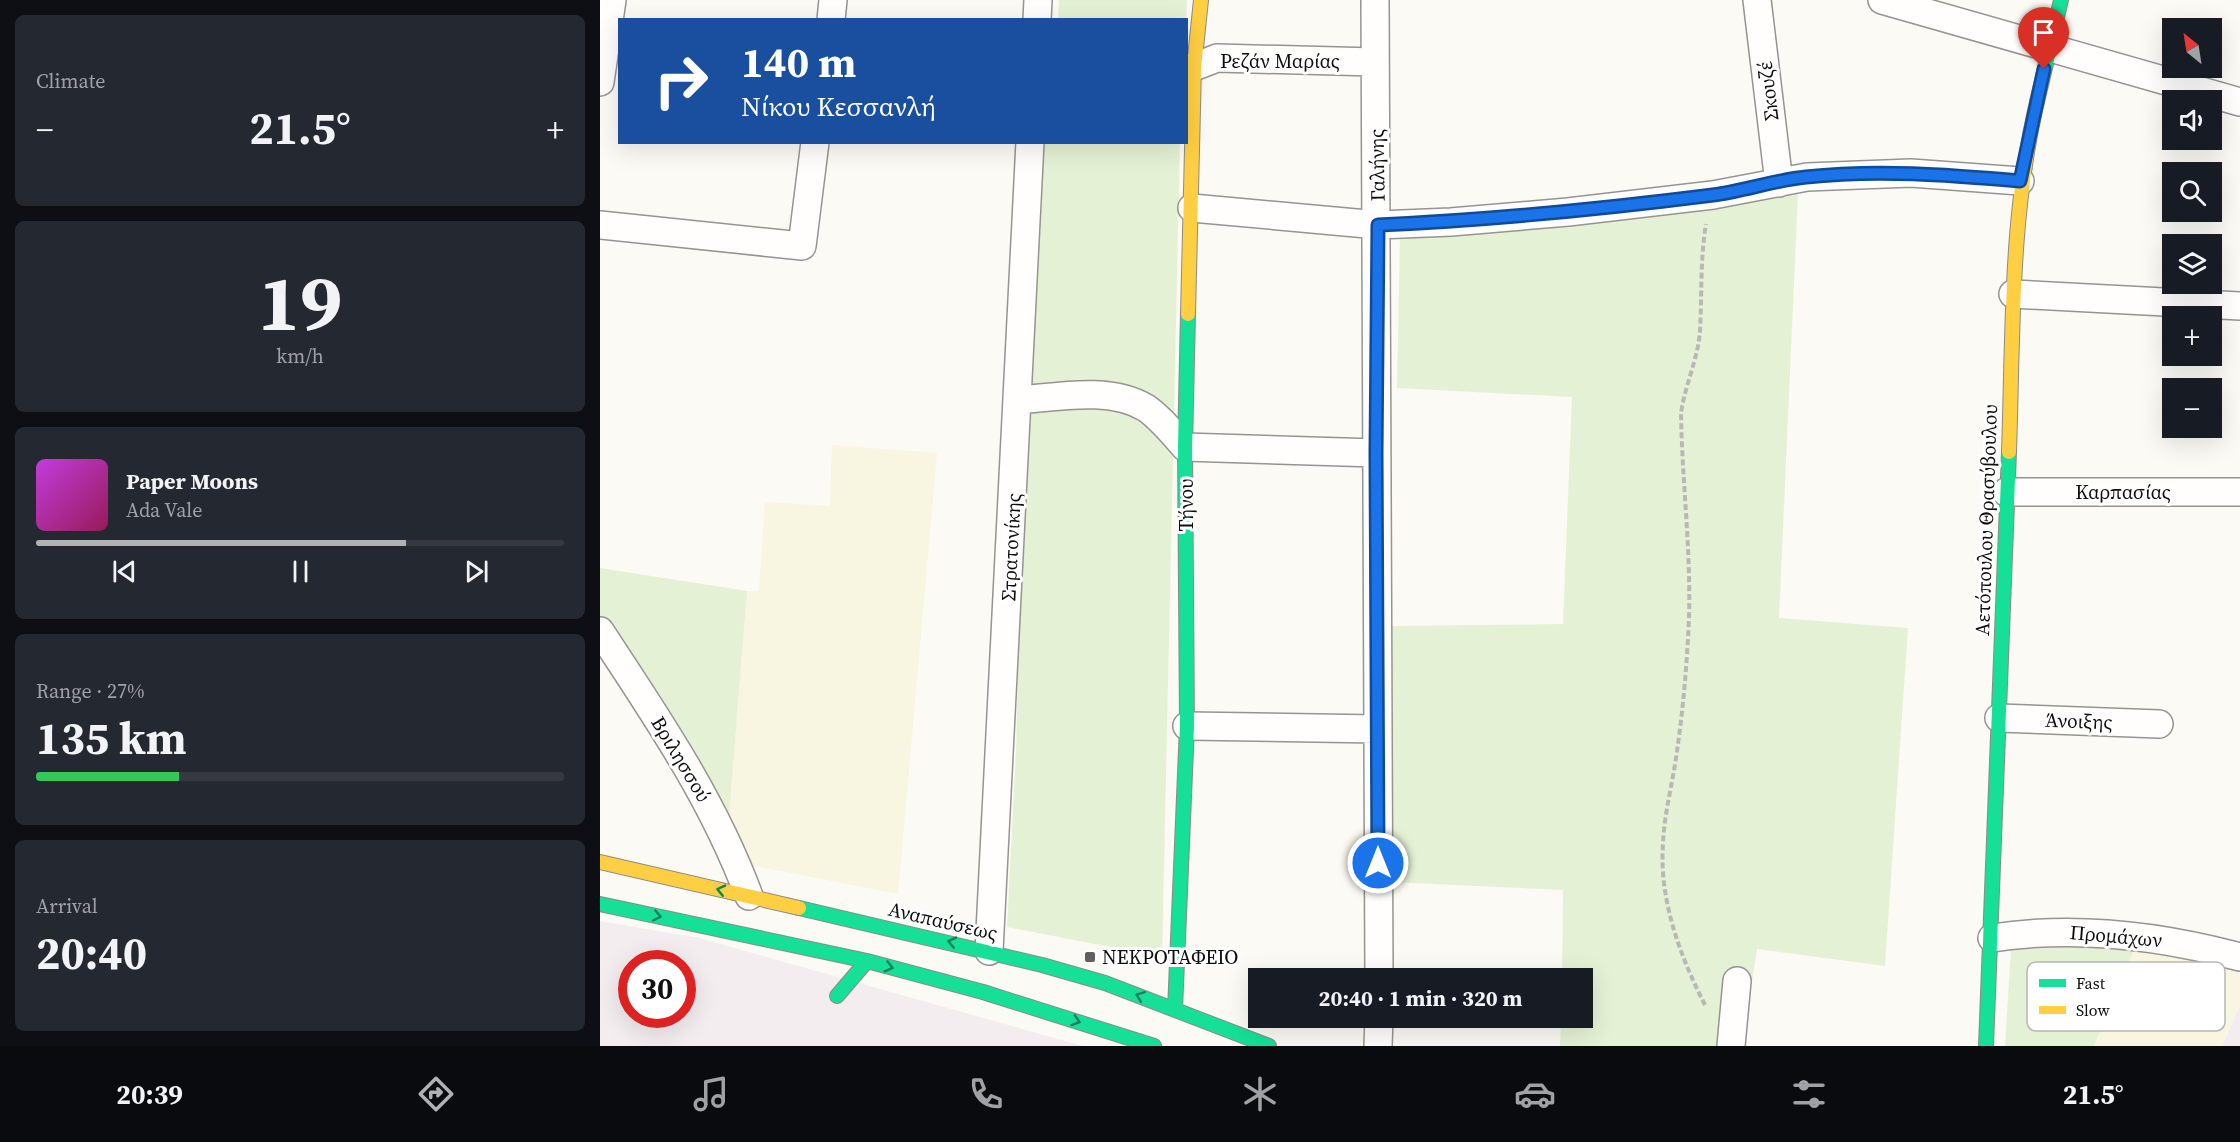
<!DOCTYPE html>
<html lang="en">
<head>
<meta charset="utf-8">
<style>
	:root { --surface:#171b24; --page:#242831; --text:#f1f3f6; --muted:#9ea1a6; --line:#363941; --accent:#b0b1b2 }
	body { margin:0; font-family:"Source Serif 4",serif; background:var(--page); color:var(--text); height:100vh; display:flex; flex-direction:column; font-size:22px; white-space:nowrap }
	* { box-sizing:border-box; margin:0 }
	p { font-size:20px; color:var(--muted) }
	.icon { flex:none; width:33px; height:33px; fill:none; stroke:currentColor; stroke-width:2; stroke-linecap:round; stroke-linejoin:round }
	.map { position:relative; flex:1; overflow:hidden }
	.drawer { display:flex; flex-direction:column; gap:15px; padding:15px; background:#0d0f14; width:600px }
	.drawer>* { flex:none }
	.guide { position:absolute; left:18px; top:18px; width:570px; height:126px; border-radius:0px; box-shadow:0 6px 24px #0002; background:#1a4fa0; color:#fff; overflow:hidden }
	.needle { width:39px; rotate:330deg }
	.fabs { position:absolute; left:1562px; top:18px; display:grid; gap:12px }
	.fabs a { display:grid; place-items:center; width:60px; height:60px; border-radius:0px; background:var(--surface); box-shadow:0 6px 24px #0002; font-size:30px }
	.speed { position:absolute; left:18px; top:950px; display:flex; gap:12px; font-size:30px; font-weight:700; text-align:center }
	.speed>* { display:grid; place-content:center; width:78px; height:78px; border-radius:50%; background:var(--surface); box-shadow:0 6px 24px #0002; line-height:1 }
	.speed .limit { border:9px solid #d22; background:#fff; color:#111 }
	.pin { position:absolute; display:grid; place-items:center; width:51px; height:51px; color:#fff; margin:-62px -26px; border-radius:50% 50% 50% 0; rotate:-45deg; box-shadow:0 0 6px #0007 }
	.pin .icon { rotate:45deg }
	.me { position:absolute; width:66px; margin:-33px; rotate:0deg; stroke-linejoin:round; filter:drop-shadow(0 0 4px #0008) }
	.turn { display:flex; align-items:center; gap:21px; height:126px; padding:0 24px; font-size:27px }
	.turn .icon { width:78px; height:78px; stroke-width:2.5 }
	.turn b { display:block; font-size:42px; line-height:51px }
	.big { font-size:45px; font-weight:700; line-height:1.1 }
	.drawer .tile { flex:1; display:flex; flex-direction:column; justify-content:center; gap:9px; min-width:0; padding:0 21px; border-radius:9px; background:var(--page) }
	.drawer .dial { align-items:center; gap:0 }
	.dial b { font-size:78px; line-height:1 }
	.song { display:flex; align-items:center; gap:18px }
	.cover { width:72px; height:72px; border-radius:9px; background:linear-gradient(135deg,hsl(290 70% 55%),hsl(330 70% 35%)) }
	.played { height:6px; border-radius:3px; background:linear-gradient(90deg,var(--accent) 70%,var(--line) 70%) }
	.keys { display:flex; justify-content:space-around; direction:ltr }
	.heat { display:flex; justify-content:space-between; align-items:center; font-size:33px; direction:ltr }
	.charge { height:9px; border-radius:4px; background:linear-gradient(90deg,#34c759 27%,var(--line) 0) }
	.trip { position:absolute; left:648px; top:968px; width:345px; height:60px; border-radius:0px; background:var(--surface); box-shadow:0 6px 24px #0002; font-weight:700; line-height:60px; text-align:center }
	.dock { display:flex; height:96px; justify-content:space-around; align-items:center; background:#090b0e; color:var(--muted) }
	.dock .icon { width:42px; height:42px }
	.dock .selected { color:var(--accent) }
	.dock b { font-size:27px; color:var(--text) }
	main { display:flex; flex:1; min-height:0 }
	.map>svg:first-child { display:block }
	.industrial { fill:#f3edf0; fill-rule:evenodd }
	.farmland { fill:#f8f5e0 }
	.green { fill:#e5f1d4 }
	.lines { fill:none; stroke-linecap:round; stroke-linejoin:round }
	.street-casing { stroke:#959492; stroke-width:30 }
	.fast-casing { stroke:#8c8b88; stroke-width:16 }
	.slow-casing { stroke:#8c8b88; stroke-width:16 }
	.path { stroke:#b8b8b7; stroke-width:4; stroke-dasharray:6 3; stroke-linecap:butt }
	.street { stroke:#fffefd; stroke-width:27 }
	.fast { stroke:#16e098; stroke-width:14 }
	.slow { stroke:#ffcf43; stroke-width:14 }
	.oneway { stroke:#12825a }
	.route-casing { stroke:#114b97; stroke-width:15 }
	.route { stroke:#1a73e8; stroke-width:10 }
	.poi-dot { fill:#61615e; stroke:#fff; stroke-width:2 }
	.labels { text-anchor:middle; stroke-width:6; stroke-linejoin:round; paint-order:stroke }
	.street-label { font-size:20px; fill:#0e0e0e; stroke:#fff }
	.poi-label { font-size:20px; fill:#0e0e0e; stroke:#fff; text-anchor:start }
	.key { fill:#fff; stroke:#b7b7b7; stroke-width:1.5 }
	.key-label { font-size:16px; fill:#0e0e0e }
</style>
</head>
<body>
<main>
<section class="drawer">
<div class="tile"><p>Climate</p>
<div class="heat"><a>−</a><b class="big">21.5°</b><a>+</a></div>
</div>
<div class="tile dial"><b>19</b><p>km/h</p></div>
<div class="tile">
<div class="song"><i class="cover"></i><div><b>Paper Moons</b><p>Ada Vale</p></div></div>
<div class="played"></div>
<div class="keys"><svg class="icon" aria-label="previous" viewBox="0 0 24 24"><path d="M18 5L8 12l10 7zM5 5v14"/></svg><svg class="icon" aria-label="pause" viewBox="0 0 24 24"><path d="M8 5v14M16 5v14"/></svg><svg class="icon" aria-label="next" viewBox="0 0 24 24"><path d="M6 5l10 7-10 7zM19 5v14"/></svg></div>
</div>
<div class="tile"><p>Range · 27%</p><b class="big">135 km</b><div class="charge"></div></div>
<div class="tile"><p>Arrival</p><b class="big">20:40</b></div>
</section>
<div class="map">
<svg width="1640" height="1046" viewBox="0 0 1640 1046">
	<rect width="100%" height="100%" fill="#fcfaf4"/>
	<!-- industrial -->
	<path class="industrial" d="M 0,921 L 99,938 L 483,1046 L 0,1046 ZM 32,963 L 82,963 L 82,1014 L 32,1014 Z
		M 1640,1005 L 1640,1046 L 1622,1046 Z"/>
	<!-- farmland -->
	<path class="farmland" d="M 232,445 L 337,453 L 298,894 L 150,865 L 128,829 L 147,591 L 159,591 L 165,502 L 230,506 Z
		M 1534,950 L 1607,961 L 1640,970 L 1640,1005 L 1622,1046 L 1494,1046 Z"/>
	<!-- green -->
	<path class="green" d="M 459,0 L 587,0 L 586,19 L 458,20 Z
		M 444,143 L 580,143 L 562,957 L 407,927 L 416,751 L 423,483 L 439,151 Z
		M 1198,194 L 1179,618 L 1308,628 L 1285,966 L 1157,949 L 1142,1046 L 960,1046 L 961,1017 L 982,1017 L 982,978 L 962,978 L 963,890 L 790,882 L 791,626 L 963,624 L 972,397 L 797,388 L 800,239 Z
		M 0,568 L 147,591 L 128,829 L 0,618 Z
		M 1469,945 L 1534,950 L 1494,1046 L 1405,1046 L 1411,949 Z"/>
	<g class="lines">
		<!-- street casing -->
		<g class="street-casing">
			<path id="street" d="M 775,0 L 779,978
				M 1157,0 L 1179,183
				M 1282,0 L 1640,102
				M 231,20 L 233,0
				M 437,20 L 438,0
				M 586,70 L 617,58 L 775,62
				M 0,82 L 12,0
				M 592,208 L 778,225 L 851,222 L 968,212 L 1113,195 L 1207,177 L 1311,173 L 1420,181
				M 0,225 L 202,246 L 215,142
				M 1413,294 L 1640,306
				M 419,400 C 458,397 510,386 546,408 C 561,418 573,434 585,447 L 776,453
				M 1406,492 L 1640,492
				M 0,631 C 56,716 113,799 149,896
				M 1399,718 L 1559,724
				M 587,726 L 778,729
				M 1392,938 C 1476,925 1558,935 1640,957
				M 389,951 L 430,142
				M 778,1046 L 779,1017
				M 1131,1046 L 1137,981"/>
		</g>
		<!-- fast casing -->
		<g class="fast-casing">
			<path id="fast" d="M 1437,102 L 1461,0
				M 0,904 L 267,961 L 383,992 L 554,1046
				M 199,908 L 442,965 L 505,983 L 669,1046
				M 237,996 L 267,961
				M 575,1010 L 587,726 L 585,447 L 588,314
				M 1386,1046 L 1409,452"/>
		</g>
		<!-- slow casing -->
		<g class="slow-casing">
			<path id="slow" d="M 588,314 L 594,67 L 601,0
				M 1409,452 C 1413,335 1410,216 1437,102
				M 0,862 L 199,908"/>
		</g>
		<!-- path -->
		<path class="path" d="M 1105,1005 C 1080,956 1059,900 1063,844 C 1064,815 1072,786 1076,758 C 1083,712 1087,664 1089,618 C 1091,550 1082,481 1081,413 C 1085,385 1098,359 1100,331 C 1102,295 1100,260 1106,224"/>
		<!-- street -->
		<use href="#street" class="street"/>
		<!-- fast -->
		<use href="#fast" class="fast"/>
		<!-- slow -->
		<use href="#slow" class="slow"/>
	</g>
	<!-- one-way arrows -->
	<defs><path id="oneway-chevron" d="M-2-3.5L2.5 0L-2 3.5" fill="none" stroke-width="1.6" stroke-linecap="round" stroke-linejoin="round" transform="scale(1.5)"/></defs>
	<g class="oneway">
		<use href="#oneway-chevron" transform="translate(121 890) rotate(-167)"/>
		<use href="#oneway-chevron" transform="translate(57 916) rotate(12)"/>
		<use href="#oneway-chevron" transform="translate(352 942) rotate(-167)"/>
		<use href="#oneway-chevron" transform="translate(289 967) rotate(15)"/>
		<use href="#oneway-chevron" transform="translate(540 996) rotate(-159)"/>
		<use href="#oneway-chevron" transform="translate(476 1021) rotate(18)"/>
	</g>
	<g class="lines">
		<!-- route casing -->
		<g class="route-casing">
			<path id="route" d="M 778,863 L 776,453 L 778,225 C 890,220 1002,209 1113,195 C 1144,191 1175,180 1206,177 C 1277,169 1349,175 1420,181 L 1444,69"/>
		</g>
		<!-- route -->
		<use href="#route" class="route"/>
	</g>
	<!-- markers -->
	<rect class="poi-dot" x="484" y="951" width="12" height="12" rx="3"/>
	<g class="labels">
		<!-- street labels -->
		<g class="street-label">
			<text x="680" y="68">Ρεζάν Μαρίας</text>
			<text transform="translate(1168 91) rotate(-97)" y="7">Σκουζέ</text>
			<text transform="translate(777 165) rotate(-91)" y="7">Γαλήνης</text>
			<text x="1523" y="499">Καρπασίας</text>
			<text transform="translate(586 505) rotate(-90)" y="7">Τήνου</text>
			<text transform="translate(1386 520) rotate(-88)" y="7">Αετόπουλου Θρασύβουλου</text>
			<text transform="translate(411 547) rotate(-87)" y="7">Στρατονίκης</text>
			<text transform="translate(1479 721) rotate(2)" y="7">Άνοιξης</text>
			<text transform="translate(81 759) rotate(59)" y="7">Βριλησσού</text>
			<text transform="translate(343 921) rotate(13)" y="7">Αναπαύσεως</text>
			<text transform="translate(1516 936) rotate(5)" y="7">Προμάχων</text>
		</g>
		<!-- poi labels -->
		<g class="poi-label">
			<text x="502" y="964">ΝΕΚΡΟΤΑΦΕΙΟ</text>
		</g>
	</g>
	<!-- legend -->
	<rect x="1427" y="962" width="198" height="69" rx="9" class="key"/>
	<rect x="1439" y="979" width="27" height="8" fill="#16e098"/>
	<rect x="1439" y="1006" width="27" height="8" fill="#ffcf43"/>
	<g class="key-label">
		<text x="1476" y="989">Fast</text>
		<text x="1476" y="1016">Slow</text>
	</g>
</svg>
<div class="fabs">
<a><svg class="needle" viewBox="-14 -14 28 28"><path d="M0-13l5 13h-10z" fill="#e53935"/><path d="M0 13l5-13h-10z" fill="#9ea1a6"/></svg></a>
<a><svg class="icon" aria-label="sound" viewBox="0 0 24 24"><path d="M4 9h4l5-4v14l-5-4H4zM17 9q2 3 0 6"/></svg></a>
<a><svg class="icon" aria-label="search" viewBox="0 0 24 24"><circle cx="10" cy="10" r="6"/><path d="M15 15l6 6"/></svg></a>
<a><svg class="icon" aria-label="layers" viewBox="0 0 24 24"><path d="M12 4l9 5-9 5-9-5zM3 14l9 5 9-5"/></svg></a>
<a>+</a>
<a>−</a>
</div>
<div class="speed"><div class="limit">30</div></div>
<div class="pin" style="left:1444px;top:69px;background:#d93025"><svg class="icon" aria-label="arrive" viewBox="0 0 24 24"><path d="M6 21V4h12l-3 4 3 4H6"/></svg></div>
<svg class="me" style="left:778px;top:863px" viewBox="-20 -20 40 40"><circle r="17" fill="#1a73e8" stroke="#fff" stroke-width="3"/><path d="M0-11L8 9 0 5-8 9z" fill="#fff"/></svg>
<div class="trip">20:40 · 1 min · 320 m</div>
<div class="guide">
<div class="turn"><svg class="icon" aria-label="right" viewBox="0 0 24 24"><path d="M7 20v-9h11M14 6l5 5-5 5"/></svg><div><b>140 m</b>Νίκου Κεσσανλή</div></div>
</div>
</div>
</main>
<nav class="dock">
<b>20:39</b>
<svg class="icon selected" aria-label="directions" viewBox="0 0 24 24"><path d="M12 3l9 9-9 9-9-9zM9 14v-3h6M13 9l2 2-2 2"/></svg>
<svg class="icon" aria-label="music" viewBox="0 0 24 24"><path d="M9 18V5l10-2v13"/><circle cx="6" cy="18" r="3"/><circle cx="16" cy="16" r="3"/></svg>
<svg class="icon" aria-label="phone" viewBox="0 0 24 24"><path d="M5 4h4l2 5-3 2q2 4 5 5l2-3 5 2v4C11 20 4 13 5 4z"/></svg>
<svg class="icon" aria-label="climate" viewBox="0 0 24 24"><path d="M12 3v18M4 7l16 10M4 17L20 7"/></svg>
<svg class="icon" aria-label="car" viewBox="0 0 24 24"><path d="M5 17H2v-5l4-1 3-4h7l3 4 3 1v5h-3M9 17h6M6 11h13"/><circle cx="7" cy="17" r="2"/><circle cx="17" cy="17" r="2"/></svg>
<svg class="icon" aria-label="filters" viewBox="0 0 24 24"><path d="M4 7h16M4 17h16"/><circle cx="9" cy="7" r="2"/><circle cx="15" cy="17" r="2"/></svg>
<b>21.5°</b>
</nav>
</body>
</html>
